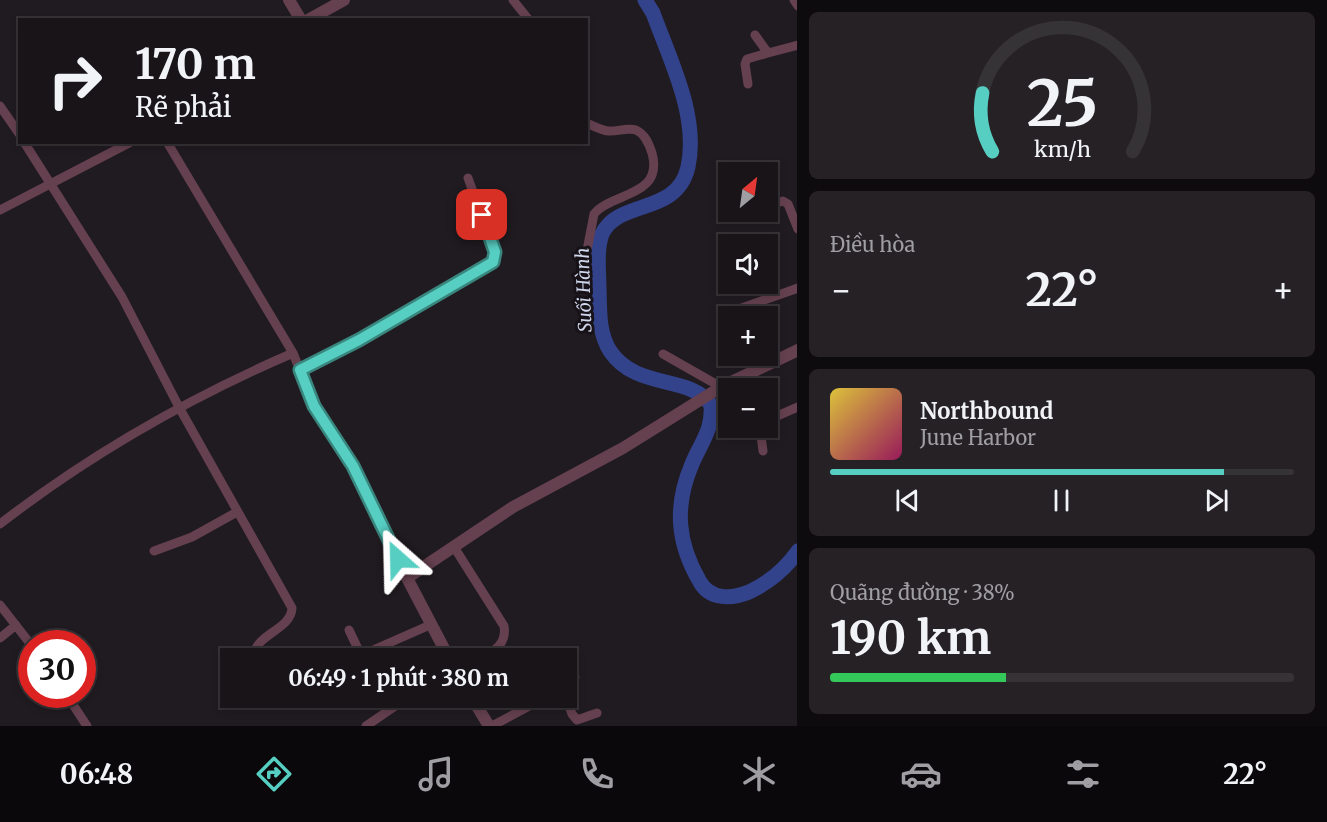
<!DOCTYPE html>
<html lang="vi">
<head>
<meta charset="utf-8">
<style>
	:root { --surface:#181418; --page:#252125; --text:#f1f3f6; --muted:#9f9ea2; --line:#363337; --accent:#57cec2 }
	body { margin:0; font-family:Merriweather,serif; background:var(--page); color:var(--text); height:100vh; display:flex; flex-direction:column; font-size:22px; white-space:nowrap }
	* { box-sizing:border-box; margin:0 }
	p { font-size:20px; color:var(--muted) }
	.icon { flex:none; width:33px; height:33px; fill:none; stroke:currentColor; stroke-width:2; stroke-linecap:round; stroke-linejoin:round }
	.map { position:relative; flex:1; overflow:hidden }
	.drawer { display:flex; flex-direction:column; gap:12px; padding:12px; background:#0d0b0d; width:530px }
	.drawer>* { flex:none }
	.hud { position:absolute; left:18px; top:18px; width:570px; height:126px; border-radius:0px; box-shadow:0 3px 9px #0003,0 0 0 2px var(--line); background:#181418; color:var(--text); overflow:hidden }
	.needle { width:39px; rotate:29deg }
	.controls { position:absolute; left:718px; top:162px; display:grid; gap:12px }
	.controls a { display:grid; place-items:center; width:60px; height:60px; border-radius:0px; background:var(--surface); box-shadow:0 3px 9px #0003,0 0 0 2px var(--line); font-size:30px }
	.speed { position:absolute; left:18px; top:630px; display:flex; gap:12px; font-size:30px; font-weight:700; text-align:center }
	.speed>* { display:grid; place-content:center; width:78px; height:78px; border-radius:50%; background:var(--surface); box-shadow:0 3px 9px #0003,0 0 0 2px var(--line); line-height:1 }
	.speed .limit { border:9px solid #d22; background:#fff; color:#111 }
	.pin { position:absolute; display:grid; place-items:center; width:51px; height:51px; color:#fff; margin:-26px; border-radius:12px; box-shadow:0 3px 9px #0006 }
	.me { position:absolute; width:66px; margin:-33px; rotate:335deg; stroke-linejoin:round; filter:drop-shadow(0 0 4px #0008) }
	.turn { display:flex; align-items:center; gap:21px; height:126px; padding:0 18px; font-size:27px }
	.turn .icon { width:78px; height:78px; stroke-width:2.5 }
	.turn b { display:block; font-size:42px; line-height:51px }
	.big { font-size:45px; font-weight:700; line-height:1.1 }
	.drawer .tile { flex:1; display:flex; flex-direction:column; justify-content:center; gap:9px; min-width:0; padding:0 21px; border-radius:9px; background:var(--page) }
	.drawer .dial { align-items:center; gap:0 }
	.dial svg { height:156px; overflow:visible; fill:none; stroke:var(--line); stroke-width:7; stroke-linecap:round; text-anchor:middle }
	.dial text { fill:var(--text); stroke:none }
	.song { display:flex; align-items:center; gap:18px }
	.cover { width:72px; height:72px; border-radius:9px; background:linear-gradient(135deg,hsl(50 70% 55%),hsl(330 70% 35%)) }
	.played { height:6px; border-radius:3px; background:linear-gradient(90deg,var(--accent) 85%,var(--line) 85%) }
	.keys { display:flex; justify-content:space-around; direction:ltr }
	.heat { display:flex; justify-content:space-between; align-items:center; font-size:33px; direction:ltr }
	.charge { height:9px; border-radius:4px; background:linear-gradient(90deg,#34c759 38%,var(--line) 0) }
	.trip { position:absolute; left:220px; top:648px; width:357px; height:60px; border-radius:0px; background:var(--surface); box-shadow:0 3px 9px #0003,0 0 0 2px var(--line); font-weight:700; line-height:60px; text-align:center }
	.dock { display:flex; height:96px; justify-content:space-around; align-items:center; background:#0a080a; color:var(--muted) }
	.dock .icon { width:42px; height:42px }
	.dock .on { color:var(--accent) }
	.dock b { font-size:27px; color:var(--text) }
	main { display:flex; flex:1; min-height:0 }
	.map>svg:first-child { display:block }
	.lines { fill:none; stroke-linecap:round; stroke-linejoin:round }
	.river { stroke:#32428b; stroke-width:15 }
	.minor { stroke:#65404e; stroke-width:9 }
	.tertiary { stroke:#65404e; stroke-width:12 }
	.route-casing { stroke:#39867e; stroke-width:15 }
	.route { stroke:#57cec2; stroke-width:10 }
	.labels { text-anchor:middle; stroke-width:6; stroke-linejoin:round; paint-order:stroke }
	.water-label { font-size:18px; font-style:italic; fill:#d1d8ed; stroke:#171217 }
</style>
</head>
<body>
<main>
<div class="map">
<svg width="798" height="726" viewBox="0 0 798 726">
	<rect width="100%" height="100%" fill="#201b20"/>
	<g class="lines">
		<!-- river -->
		<path class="river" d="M 645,0 L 653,13 C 670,60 699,116 688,167 C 677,216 618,199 602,234 C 596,251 599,272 599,289 C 600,310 598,332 610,351 C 637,391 690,374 711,405 C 713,430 701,442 692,464 C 674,506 677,543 700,582 C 710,600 732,599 749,592 C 768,583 786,568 798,551"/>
		<!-- minor -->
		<path class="minor" d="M 513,0 L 529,20
			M 794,0 L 798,6
			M 755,35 L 768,53 L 798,45
			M 748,84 L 745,64 L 747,59 L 768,53
			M 0,106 L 20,135
			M 24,142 L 122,297 L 180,409 L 292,608 C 291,630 255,634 254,656
			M 167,142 L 293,353 L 314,406 L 353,466 L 407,578
			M 768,206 L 783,201 L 788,204 L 798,229
			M 0,210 L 131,142
			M 584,266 L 594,214 C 612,192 664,197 652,153 C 649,144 645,134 636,130 C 627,127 617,132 608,131 C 600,130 594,126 586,123
			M 762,284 L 772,297
			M 739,309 L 798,288
			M 663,354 L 721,387
			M 299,370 L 359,340 L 493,262 L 495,252 L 468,178
			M 768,420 L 798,407
			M 760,428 L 763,451
			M 0,524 C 89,455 189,398 293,353
			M 454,547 L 504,626 C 507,643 495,651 482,658
			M 154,551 L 192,537 L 237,512
			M 0,605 L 32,646
			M 349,630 L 359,651 L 364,654 L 430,625
			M 0,638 L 16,625
			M 567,684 L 575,677
			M 66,694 L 87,726
			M 566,698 L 572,714 L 577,720 L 597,713
			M 366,726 L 407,698
			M 492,726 L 544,698"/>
		<!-- tertiary -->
		<path class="tertiary" d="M 289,0 L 301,20
			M 308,20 L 344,0
			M 449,658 L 407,578 L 513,507 L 623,448 L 721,387 L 798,350
			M 472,698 L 489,726"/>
	</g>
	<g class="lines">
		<!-- route casing -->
		<g class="route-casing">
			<path id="route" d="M 398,559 L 353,466 L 314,406 L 300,370 L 359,340 L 493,262 L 495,252 L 482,215"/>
		</g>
		<!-- route -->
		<use href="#route" class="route"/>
	</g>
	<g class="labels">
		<!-- water labels -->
		<g class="water-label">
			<text transform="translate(584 290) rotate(-92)" y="6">Suối Hành</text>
		</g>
	</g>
</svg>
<div class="controls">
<a><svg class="needle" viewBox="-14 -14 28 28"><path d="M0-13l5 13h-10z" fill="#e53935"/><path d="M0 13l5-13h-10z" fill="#9f9ea2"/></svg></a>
<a><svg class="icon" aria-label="sound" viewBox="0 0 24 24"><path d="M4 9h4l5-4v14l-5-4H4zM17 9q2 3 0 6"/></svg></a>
<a>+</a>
<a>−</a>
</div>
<div class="speed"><div class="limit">30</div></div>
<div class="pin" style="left:482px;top:215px;background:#d93025"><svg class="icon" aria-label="arrive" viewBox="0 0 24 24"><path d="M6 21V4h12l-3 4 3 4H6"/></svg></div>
<svg class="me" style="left:398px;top:559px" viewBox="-20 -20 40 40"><path d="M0-17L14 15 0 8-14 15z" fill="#57cec2" stroke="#fff" stroke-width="4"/></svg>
<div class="trip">06:49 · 1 phút · 380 m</div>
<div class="hud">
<div class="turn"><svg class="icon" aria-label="right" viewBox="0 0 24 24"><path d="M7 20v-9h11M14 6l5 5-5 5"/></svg><div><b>170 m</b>Rẽ phải</div></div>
</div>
</div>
<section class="drawer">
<div class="tile dial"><svg viewBox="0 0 100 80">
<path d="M14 69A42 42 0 1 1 86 69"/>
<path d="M14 69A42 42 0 0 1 9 39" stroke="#57cec2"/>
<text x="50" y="56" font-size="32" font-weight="700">25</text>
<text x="50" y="72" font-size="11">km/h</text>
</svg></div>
<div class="tile"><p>Điều hòa</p>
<div class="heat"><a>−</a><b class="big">22°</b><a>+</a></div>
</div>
<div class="tile">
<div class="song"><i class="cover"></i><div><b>Northbound</b><p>June Harbor</p></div></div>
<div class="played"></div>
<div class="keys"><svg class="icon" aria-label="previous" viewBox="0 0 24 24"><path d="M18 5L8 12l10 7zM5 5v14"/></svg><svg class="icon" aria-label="pause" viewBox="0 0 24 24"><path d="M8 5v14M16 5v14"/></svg><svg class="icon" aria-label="next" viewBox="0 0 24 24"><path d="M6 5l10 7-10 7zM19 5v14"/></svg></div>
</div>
<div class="tile"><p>Quãng đường · 38%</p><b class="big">190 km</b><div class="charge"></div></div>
</section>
</main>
<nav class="dock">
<b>06:48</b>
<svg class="icon on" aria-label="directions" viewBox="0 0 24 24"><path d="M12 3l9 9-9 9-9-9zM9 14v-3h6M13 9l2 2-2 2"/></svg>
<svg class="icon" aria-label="music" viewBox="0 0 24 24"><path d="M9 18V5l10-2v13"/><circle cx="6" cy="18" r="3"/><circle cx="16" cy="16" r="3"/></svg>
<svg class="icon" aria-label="phone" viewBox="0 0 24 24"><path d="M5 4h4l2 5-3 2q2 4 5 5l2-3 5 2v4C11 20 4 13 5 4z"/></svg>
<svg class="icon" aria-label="climate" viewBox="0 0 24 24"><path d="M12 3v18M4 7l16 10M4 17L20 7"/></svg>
<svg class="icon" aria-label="car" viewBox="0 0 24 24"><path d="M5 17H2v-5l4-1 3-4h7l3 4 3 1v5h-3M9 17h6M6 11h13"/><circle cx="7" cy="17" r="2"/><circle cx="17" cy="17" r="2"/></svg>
<svg class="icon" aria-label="filters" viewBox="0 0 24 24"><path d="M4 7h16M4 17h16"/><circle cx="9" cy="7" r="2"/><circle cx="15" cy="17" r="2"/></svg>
<b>22°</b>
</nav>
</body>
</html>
